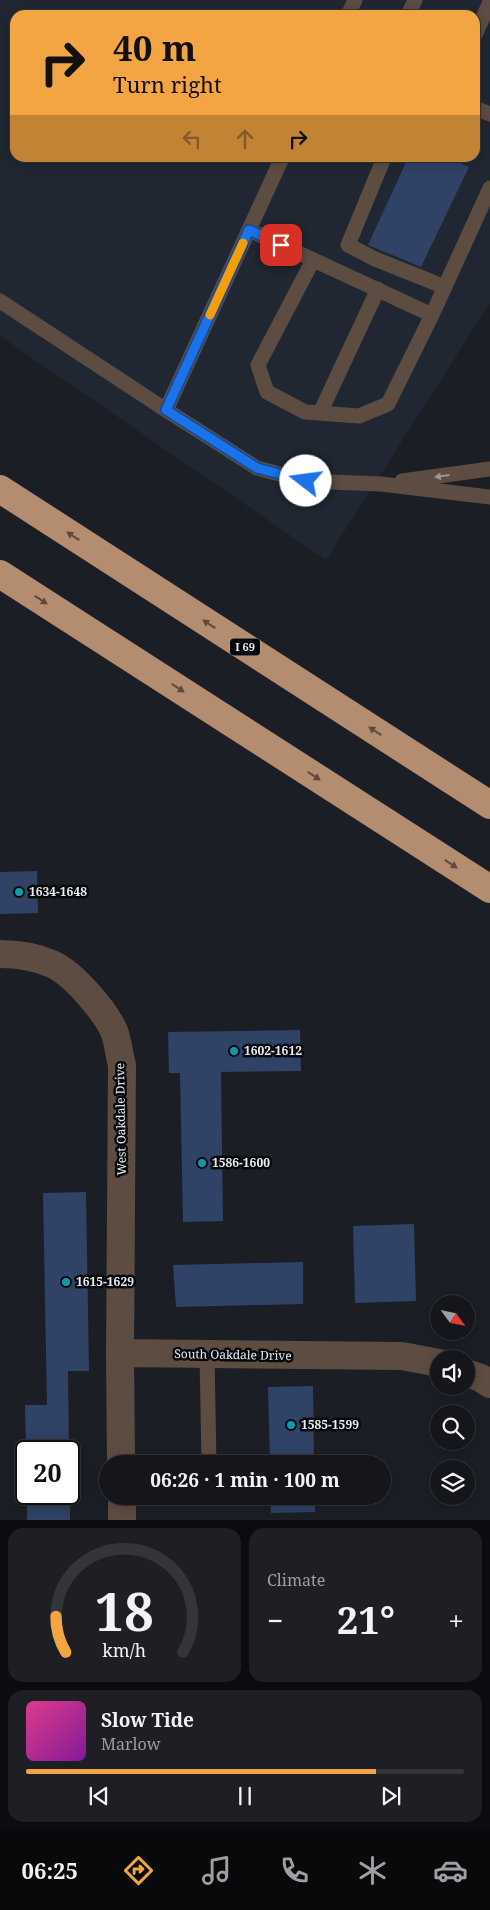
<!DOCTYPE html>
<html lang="en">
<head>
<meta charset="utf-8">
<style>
	:root { --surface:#14161c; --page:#1d1f25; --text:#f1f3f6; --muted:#9d9fa3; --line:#33353b; --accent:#f3a443 }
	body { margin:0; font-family:"Noto Serif",serif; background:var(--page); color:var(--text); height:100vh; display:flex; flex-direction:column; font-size:19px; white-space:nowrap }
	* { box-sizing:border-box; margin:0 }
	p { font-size:16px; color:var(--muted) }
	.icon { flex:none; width:28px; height:28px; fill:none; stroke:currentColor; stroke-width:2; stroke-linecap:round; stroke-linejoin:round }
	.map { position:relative; height:1520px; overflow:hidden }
	.details { display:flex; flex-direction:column; gap:8px; padding:8px; background:#0b0c0f; flex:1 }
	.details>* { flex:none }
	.top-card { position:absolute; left:10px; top:10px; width:470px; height:152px; border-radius:15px; box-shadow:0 2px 12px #0003,0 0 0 1px var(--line); background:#f3a443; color:#111; overflow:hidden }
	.needle { width:32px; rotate:123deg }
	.fabs { position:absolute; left:430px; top:1295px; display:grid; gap:10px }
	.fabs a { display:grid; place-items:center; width:45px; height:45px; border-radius:50%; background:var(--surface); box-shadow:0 2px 12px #0003,0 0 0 1px var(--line); font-size:25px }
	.speed { position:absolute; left:15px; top:1440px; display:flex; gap:10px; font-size:25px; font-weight:700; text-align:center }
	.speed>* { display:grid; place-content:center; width:65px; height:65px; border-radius:50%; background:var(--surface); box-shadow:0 2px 12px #0003,0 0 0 1px var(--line); line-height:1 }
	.speed .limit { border:2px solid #111; border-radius:8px; background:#fff; color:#111 }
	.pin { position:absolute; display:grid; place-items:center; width:42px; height:42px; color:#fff; margin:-21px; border-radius:10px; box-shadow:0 2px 8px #0006 }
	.me { position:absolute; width:55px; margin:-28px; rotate:285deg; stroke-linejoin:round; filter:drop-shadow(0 0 4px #0008) }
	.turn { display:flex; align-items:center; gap:18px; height:105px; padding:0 20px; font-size:22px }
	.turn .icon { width:65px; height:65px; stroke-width:2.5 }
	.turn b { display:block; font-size:35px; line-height:42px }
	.lanes { display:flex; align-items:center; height:48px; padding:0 20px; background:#0003; justify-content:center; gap:25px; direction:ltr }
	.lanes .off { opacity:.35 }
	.big { font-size:38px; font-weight:700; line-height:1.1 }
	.details .card { flex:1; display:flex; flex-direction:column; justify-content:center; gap:8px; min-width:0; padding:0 18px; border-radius:15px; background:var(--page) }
	.details .dial { align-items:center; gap:0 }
	.dial svg { height:130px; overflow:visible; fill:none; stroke:var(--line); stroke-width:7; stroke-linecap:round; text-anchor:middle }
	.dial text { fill:var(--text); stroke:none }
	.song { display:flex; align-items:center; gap:15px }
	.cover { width:60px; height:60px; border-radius:8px; background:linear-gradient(135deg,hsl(330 70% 55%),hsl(290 70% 35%)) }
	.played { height:5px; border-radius:2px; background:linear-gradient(90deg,var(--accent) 80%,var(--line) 80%) }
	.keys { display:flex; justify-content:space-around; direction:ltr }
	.heat { display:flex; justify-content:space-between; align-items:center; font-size:28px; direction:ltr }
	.details .tiles { flex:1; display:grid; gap:8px; grid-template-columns:1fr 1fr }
	.card:last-child { grid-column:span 2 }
	.trip { position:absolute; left:99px; top:1455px; width:292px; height:50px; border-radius:25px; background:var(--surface); box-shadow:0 2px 12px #0003,0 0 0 1px var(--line); font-weight:700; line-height:50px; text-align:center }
	.tab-bar { display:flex; height:80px; justify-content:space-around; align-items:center; background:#08090b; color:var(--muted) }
	.tab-bar .icon { width:35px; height:35px }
	.tab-bar .active { color:var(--accent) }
	.tab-bar b { font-size:22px; color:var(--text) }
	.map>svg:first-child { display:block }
	.built { fill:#202732; fill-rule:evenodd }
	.building { fill:#304265 }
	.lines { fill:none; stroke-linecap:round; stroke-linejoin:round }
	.lane { stroke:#5d4c41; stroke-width:15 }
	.street { stroke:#5d4c41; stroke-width:28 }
	.highway { stroke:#b48c6f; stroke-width:28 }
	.oneway { fill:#9c9490 }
	.oneway2 { fill:#5e4a3d }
	.route-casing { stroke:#114b97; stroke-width:12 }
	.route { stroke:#1a73e8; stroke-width:9 }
	.slow { stroke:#f59e0b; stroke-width:9 }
	.culture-dot { fill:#0f9aa8; stroke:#07080b; stroke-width:2 }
	.labels { text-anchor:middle; stroke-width:5; stroke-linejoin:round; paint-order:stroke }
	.shield { fill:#07080b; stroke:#a5a8ab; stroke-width:1 }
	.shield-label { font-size:11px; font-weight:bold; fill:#e9ecf0 }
	.poi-label { font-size:12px; font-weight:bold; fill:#e9ecf0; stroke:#07080b; text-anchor:start }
	.street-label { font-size:12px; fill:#e9ecf0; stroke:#07080b }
</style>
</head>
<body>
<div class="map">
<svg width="490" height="1520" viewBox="0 0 490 1520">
	<rect width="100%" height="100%" fill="#1b1e25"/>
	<!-- built -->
	<path class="built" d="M 0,0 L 490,0 L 490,303 L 326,560 L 0,336 ZM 15,15 L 475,15 L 475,158 L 15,158 Z"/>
	<!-- building -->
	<path class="building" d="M 408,158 L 449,158 L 469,167 L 421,267 L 368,245 Z
		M 37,871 L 38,913 L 0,914 L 0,872 Z
		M 300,1030 L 301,1071 L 221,1072 L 223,1221 L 183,1222 L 180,1073 L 169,1073 L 168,1032 Z
		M 86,1192 L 89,1371 L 68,1371 L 69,1451 L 26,1451 L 25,1405 L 47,1405 L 43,1193 Z
		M 414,1224 L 416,1301 L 355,1303 L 353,1226 Z
		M 303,1262 L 303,1304 L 176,1307 L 173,1265 Z
		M 313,1386 L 314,1464 L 270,1464 L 268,1387 Z
		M 27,1494 L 70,1494 L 70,1520 L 27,1520 Z
		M 270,1496 L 315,1496 L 315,1512 L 271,1513 Z"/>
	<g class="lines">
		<!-- lane -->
		<path class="lane" d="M 348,15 L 355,0
			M 408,15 L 415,0
			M 475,35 L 490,2
			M 475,108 L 490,114
			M 384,158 L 348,245 L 375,259 L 445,287
			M 249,230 L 432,315 L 490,188
			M 313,260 L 258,365 L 267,392 L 305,412 L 359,416 L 388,404 L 432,315
			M 0,301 L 166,410 L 257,468 L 306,481 L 381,484 L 490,497
			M 166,410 L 282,158
			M 320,413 L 378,289
			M 402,481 L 490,469
			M 207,1354 L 209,1464"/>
		<!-- street -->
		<path class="street" d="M 0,954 C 18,954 36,957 52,964 C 73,973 105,1011 114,1031 C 118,1041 119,1054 122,1065 L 120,1353 L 121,1464
			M 120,1353 L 402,1356 L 439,1363
			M 466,1373 L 481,1378 L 490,1384
			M 122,1496 L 122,1520"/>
		<!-- highway -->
		<path class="highway" d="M 0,489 L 490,805
			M 0,574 L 490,889"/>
	</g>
	<!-- one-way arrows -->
	<defs><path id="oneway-solid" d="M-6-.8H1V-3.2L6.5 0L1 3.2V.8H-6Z" transform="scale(1.25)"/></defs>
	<use class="oneway" href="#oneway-solid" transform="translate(442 476) rotate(172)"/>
	<g class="oneway2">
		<use href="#oneway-solid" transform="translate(73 536) rotate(-147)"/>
		<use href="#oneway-solid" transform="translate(41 600) rotate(33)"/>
		<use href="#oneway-solid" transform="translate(209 624) rotate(-147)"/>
		<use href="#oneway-solid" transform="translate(178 688) rotate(33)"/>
		<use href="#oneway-solid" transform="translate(375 731) rotate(-147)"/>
		<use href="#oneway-solid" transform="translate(314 776) rotate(33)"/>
		<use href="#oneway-solid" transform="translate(451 864) rotate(33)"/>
	</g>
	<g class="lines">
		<!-- route casing -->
		<g class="route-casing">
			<path id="route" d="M 281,245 L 249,230 L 166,410 L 257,468 L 306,481"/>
		</g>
		<!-- route -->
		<use href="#route" class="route"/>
		<!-- slow -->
		<path class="slow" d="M 210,315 L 243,243"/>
	</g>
	<!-- markers -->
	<g class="culture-dot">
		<circle cx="19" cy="892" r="5"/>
		<circle cx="234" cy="1051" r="5"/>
		<circle cx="202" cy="1163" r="5"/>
		<circle cx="66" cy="1282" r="5"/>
		<circle cx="291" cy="1425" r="5"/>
	</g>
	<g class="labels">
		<!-- shield labels -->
		<rect class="shield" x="230" y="638.5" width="30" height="17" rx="4"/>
		<g class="shield-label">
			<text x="245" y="651">I 69</text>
		</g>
		<!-- poi labels -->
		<g class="poi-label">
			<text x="29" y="896">1634-1648</text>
			<text x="244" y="1055">1602-1612</text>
			<text x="212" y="1167">1586-1600</text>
			<text x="76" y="1286">1615-1629</text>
			<text x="301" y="1429">1585-1599</text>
		</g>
		<!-- street labels -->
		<g class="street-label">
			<text transform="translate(121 1119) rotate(-91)" y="4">West Oakdale Drive</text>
			<text transform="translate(233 1355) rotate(1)" y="4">South Oakdale Drive</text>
		</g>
	</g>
</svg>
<div class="fabs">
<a><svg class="needle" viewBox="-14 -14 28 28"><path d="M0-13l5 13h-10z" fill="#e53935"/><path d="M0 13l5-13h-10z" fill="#9d9fa3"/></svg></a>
<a><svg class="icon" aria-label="sound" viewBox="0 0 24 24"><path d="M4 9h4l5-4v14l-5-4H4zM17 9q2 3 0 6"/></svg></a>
<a><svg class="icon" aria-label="search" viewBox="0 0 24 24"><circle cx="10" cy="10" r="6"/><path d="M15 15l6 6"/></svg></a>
<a><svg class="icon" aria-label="layers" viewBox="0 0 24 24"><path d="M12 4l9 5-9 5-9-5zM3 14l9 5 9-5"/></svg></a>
</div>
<div class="speed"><div class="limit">20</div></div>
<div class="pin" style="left:281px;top:245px;background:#d93025"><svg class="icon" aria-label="arrive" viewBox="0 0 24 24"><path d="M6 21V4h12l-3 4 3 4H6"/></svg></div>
<svg class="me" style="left:306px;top:481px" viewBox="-20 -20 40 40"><circle r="19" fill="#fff"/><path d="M0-13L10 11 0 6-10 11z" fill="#1a73e8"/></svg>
<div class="trip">06:26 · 1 min · 100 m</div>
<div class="top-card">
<div class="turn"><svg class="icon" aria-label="right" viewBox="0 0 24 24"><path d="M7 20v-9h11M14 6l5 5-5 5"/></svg><div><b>40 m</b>Turn right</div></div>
<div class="lanes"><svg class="icon off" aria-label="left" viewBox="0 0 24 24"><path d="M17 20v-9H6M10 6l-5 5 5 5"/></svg><svg class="icon off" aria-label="ahead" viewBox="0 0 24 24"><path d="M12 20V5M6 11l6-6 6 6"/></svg><svg class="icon" aria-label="right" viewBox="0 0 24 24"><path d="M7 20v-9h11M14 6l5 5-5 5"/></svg></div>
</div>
</div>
<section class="details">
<div class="tiles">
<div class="card dial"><svg viewBox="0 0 100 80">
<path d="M14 69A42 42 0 1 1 86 69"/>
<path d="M14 69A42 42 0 0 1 8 47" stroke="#f3a443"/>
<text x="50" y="56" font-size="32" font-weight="700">18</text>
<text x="50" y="72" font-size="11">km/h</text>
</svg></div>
<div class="card"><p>Climate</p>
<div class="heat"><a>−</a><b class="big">21°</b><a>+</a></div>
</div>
<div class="card">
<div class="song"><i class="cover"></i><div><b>Slow Tide</b><p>Marlow</p></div></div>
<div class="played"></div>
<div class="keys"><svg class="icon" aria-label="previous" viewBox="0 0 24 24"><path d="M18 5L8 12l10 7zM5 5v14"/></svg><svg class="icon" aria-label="pause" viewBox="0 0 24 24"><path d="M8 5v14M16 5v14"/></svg><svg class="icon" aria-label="next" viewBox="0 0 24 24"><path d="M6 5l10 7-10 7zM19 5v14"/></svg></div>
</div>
</div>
</section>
<nav class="tab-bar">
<b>06:25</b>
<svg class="icon active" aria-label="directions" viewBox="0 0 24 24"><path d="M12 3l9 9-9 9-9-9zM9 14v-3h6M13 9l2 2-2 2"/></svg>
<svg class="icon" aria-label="music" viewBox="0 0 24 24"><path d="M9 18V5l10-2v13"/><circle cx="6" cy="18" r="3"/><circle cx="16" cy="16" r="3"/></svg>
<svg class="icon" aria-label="phone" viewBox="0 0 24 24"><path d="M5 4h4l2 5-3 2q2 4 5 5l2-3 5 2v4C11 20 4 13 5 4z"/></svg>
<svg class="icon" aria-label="climate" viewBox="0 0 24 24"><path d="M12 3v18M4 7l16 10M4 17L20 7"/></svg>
<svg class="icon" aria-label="car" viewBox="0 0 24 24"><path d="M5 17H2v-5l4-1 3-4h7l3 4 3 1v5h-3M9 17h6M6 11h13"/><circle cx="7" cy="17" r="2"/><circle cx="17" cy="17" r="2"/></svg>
</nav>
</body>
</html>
